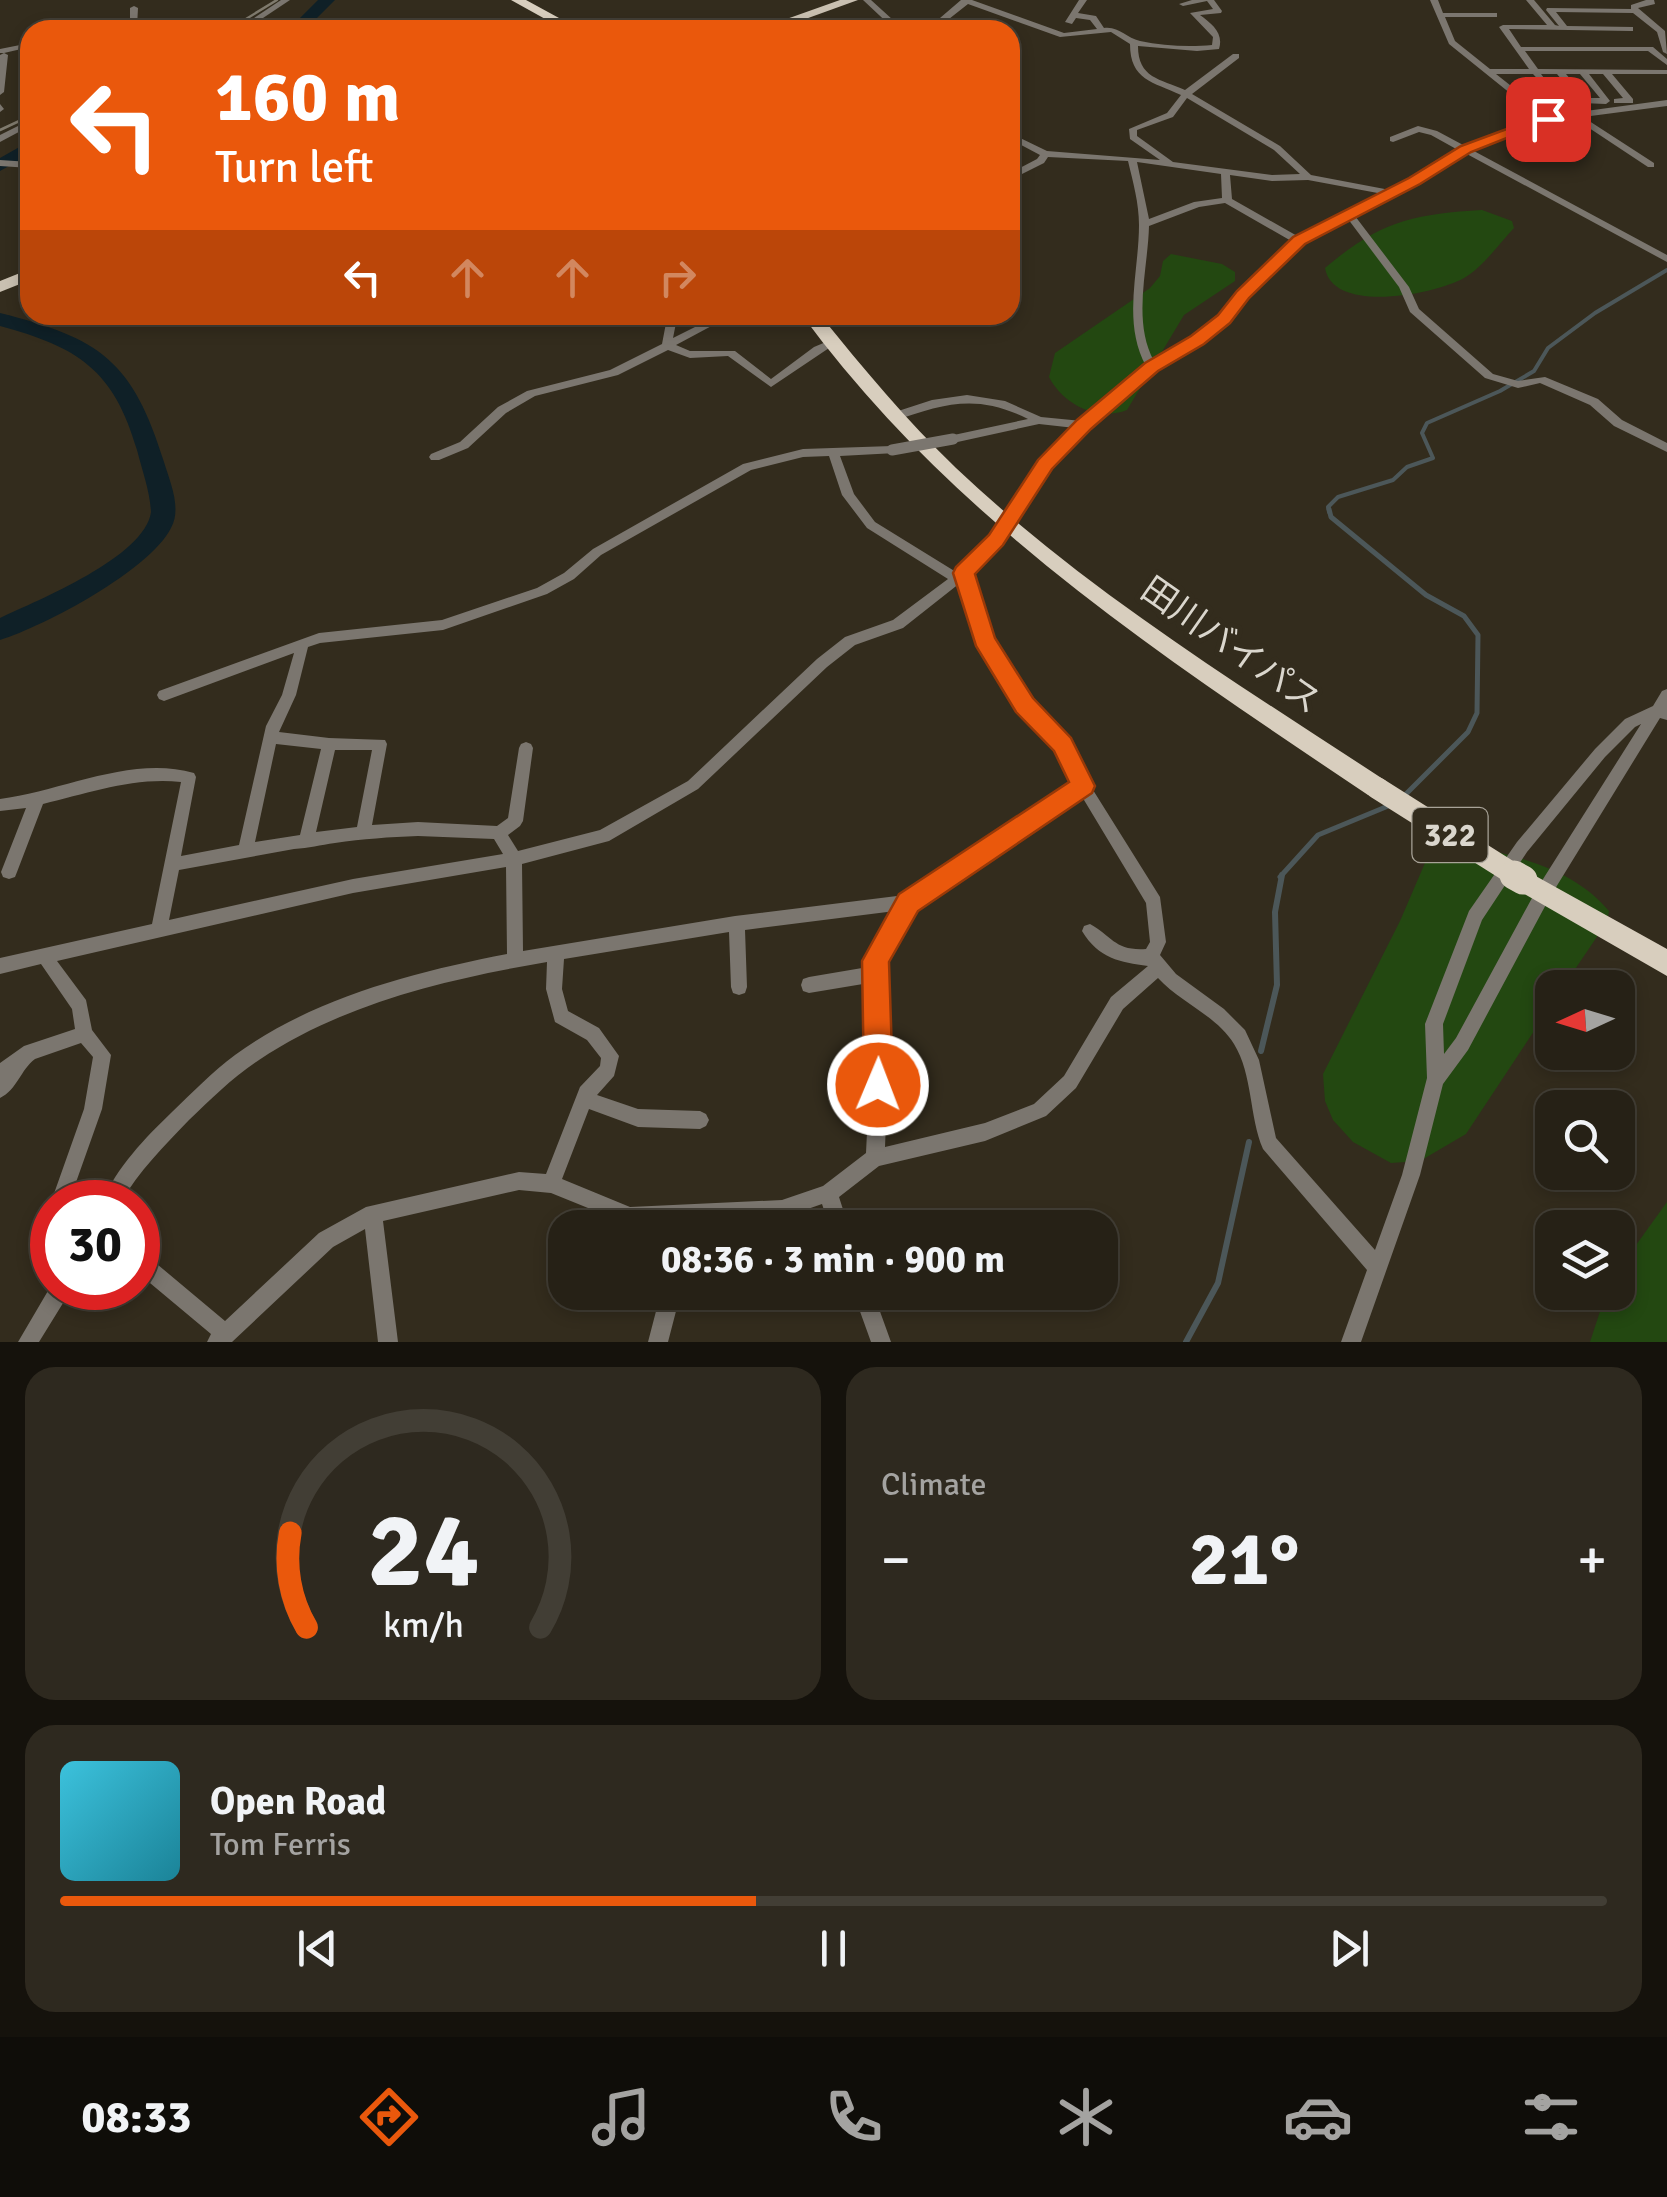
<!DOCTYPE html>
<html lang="en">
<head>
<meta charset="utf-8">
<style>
	:root { --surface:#262116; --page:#2e291f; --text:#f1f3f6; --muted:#a4a3a1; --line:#423e35; --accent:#ea580c }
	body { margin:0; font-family:Signika,"Noto Sans JP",sans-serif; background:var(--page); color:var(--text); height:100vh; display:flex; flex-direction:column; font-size:38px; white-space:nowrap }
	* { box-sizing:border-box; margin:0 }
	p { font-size:32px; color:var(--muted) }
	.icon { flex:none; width:55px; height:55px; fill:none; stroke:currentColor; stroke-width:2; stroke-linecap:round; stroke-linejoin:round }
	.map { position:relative; height:1342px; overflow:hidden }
	.drawer { display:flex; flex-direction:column; gap:25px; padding:25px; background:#15120c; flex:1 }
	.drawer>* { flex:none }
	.banner { position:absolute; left:20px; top:20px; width:1000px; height:305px; border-radius:30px; box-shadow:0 5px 15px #0003,0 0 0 2px var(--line); background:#ea580c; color:#fff; overflow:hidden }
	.needle { width:65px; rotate:266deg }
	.buttons { position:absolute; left:1535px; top:970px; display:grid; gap:20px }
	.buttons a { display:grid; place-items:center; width:100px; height:100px; border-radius:20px; background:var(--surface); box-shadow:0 5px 15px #0003,0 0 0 2px var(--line); font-size:50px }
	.speed { position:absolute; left:30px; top:1180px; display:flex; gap:20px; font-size:50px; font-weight:700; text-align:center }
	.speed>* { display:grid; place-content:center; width:130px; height:130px; border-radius:50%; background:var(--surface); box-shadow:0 5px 15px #0003,0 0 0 2px var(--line); line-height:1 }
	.speed .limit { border:15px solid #d22; background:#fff; color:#111 }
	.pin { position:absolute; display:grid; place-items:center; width:85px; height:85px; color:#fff; margin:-42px; border-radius:20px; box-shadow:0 5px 15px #0006 }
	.me { position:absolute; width:110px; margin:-55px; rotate:1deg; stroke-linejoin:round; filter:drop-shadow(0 0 8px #0008) }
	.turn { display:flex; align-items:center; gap:35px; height:210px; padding:0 30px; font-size:45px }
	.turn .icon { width:130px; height:130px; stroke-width:2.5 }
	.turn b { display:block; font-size:70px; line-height:85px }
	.lanes { display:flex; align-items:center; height:95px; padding:0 30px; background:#0003; justify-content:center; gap:50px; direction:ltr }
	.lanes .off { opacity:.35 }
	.big { font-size:75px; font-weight:700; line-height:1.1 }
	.drawer .card { flex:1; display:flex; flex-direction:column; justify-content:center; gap:15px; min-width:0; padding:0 35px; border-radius:30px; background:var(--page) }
	.drawer .dial { align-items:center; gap:0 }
	.dial svg { height:260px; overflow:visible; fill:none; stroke:var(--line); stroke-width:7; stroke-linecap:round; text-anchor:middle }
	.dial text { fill:var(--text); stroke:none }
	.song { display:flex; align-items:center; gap:30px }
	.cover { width:120px; height:120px; border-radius:15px; background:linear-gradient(135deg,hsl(190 70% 55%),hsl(190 70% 35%)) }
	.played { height:10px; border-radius:5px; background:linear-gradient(90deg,var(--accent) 45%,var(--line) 45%) }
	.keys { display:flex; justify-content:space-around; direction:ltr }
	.heat { display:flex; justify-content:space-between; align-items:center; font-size:55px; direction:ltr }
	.drawer .tiles { flex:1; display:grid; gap:25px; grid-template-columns:1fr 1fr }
	.card:last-child { grid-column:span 2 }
	.trip { position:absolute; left:548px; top:1210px; width:570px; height:100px; border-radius:30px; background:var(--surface); box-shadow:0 5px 15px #0003,0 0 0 2px var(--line); font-weight:700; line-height:100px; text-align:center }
	.menu { display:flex; height:160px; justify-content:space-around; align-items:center; background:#0f0d09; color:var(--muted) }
	.menu .icon { width:70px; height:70px }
	.menu .on { color:var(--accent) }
	.menu b { font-size:45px; color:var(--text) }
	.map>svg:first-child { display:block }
	.green { fill:#234811 }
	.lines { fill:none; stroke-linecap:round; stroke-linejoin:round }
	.stream-far2 { stroke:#4c5759; stroke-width:4 }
	.stream-far1 { stroke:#4c5759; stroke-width:5 }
	.stream { stroke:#4c5759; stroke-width:6 }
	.river { fill:#0f2027; fill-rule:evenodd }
	.minor { fill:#7b766f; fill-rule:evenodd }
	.primary { fill:#c9c0b1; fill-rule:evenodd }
	.trunk { fill:#d8cebe; fill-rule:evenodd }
	.rail { stroke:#7f7a6d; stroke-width:2.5 }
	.minor-bridge-far1 { stroke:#7b766f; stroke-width:11 }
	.minor-bridge { stroke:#7b766f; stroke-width:14 }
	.trunk-bridge-far1 { stroke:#d8cebe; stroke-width:22 }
	.trunk-bridge { stroke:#d8cebe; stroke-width:29 }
	.route { fill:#ea580c; stroke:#983908; stroke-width:2.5 }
	.labels { text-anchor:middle; stroke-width:10; stroke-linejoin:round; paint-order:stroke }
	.shield { fill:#332c1d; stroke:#a8a398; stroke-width:2.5 }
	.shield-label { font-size:32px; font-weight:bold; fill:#dad6cd }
	.street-label { font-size:35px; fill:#dad6cd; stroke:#332c1d }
</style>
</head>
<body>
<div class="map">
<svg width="1667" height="1342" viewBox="0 0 1667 1342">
	<rect width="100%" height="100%" fill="#332c1d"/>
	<!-- green -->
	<path class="green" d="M 1482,210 L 1512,221 L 1514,228 C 1499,244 1483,267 1464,278 C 1436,294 1333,315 1325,268 C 1379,222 1412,214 1482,210 Z
		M 1171,254 L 1222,264 L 1235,272 L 1235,281 L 1184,315 L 1127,410 C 1097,422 1063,404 1049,377 L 1055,353 L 1150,288 L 1160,276 L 1163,261 Z
		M 1446,840 C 1503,854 1569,863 1609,911 L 1607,922 L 1563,987 L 1552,988 L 1552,1004 L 1466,1134 L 1420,1161 L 1391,1163 L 1353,1142 L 1333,1120 L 1325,1101 L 1323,1074 L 1400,921 L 1434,842 Z
		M 1667,1202 L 1667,1342 L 1590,1342 L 1606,1293 L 1618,1292 L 1618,1270 Z"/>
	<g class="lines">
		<!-- stream-far2 -->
		<path class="stream-far2" d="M 1329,512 L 1328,507 L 1338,497 L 1393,480 L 1407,467 L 1433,458 L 1422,433 L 1427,423 L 1500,391 L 1534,371 L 1548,348 L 1595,313 L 1667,270"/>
		<!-- stream-far1 -->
		<path class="stream-far1" d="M 1329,509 L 1331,517 L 1426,595 L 1464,616 L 1478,635 L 1477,713 L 1468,732 L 1402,798
			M 1280,877 L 1318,835 L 1393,804"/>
		<!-- stream -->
		<path class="stream" d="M 1261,1051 L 1277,985 L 1275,912 L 1282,875
			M 1186,1342 L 1218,1283 L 1249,1142"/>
		<!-- river -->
		<path class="river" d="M 318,0 L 335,0 L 305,30 L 288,30 Z
			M 30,141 L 30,154 L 0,171 L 0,158 Z
			M 0,313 C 100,338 133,361 164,462 C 170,482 182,508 171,528 C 150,570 45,626 0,640 L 0,618 C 38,600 145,557 151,512 C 150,491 142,470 137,450 C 114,370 78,347 0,326 Z"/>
		<!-- minor -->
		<path class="minor" d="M 281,0 L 290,0 L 245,30 L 236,30 Z
			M 863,0 L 871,0 L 904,30 L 895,30 Z
			M 961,0 L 972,0 L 1064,33 L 1097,29 L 1090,20 L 1076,18 L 1072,24 L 1065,22 L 1079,0 L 1087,0 L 1078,13 L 1096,16 L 1104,28 C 1119,26 1126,38 1140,41 C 1163,46 1190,47 1212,45 L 1213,37 L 1190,13 L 1213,9 L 1207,1 L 1183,6 L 1179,4 L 1192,0 L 1214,0 L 1222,11 L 1221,13 L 1200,15 C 1212,24 1224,33 1219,49 L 1197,51 L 1138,46 C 1138,78 1160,79 1185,90 L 1233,54 L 1239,54 L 1239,58 L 1192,94 L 1280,146 L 1311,175 L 1390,190 L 1458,150 L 1431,135 L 1419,132 L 1393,142 L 1390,141 L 1390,137 L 1418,126 L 1437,131 L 1465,146 L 1541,118 L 1449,44 L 1430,0 L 1438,0 L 1443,13 L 1497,13 L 1497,17 L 1445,17 L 1455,41 L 1490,69 L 1529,69 L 1499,27 L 1503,25 L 1547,25 L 1526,0 L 1534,0 L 1555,25 L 1559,26 L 1546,10 L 1547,8 L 1631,9 L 1631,5 L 1646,0 L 1654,0 L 1655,4 L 1638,8 L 1665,31 L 1667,54 L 1663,52 L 1657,32 L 1633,13 L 1556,12 L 1567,26 L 1633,27 L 1633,31 L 1630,31 L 1509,29 L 1521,47 L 1653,47 L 1667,59 L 1667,65 L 1648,51 L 1525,51 L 1538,69 L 1667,70 L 1667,74 L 1612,74 L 1633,99 L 1633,103 L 1614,103 L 1614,99 L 1623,98 L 1603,74 L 1589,74 L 1610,101 L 1606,104 L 1581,103 L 1557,74 L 1541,74 L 1550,86 L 1546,88 L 1533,74 L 1496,74 L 1549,116 L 1667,100 L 1667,106 L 1583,117 L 1654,163 L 1654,167 L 1648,167 L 1574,118 L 1549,121 L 1472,150 L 1667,255 L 1667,262 L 1465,153 L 1417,183 L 1355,216 L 1409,287 L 1419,309 L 1493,374 L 1518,381 L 1545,377 L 1598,399 L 1622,420 L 1667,443 L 1667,452 L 1614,426 L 1590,405 L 1540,383 L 1518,388 L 1485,378 L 1410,312 L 1399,287 L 1348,219 L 1302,243 L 1247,296 L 1228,321 L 1202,342 L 1156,369 L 1088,428 L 1049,468 L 1023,508 L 1015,508 L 1013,505 L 1041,462 L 1075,428 L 1039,424 L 953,443 L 949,442 L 949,436 L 1028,419 C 976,393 944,404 893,421 L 887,417 L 889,414 L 932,400 L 967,395 L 1005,401 L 1041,417 L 1082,421 L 1146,366 C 1122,322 1139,272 1139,225 C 1139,203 1133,182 1128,161 L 1048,157 L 1044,163 L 1010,180 L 1010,173 L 1037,159 L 1040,155 L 1010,139 L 1010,133 L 1047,151 L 1160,160 L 1130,139 L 1129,129 L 1167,113 L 1181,95 C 1153,82 1130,80 1130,44 L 1111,32 L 1060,37 L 968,4 L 935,30 L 926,30 ZM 1566,74 L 1580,74 L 1600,98 L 1586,98 ZM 1187,98 L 1274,150 L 1300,174 L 1272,175 L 1173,162 L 1137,136 L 1137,130 L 1173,117 ZM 1137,162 L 1221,174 L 1222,198 L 1194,202 L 1149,219 ZM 1230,175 L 1272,181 L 1308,180 L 1383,194 L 1299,237 L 1232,199 ZM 1225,203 L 1293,242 L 1239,292 L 1220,317 L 1194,338 L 1154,361 C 1132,321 1148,269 1149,226 L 1199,207 Z
			M 134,6 L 138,8 L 137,27 L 92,30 L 130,23 L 130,8 Z
			M 30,43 L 30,47 L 4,53 L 8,55 L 4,92 L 0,95 L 0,55 L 4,53 L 0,53 L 0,49 Z
			M 0,104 L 4,109 L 0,112 Z
			M 30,120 L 30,126 L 0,142 L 0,135 Z
			M 0,160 L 30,162 L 30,168 L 0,166 Z
			M 179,315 L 189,315 L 189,326 L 181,326 Z
			M 660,315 L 670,315 L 676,323 L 673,338 L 719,315 L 732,315 L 676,345 L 690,351 L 735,351 L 771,379 L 814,347 L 833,339 L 838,342 L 771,387 L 728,356 L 690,358 L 668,350 L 618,375 L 535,396 L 506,413 L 468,448 L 439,460 L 431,460 L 429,457 L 431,454 L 460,442 L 498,407 L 527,391 L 610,370 L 662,344 L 666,323 Z
			M 892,446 L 896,447 L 896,453 L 840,456 L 854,494 L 875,522 L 956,572 L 992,537 L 1000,537 L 1002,540 L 1000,543 L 971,574 L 990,639 L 1030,701 L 1067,741 L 1088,782 L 1160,897 L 1166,942 L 1160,955 L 1176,974 L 1224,1009 L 1245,1030 L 1259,1060 L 1276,1138 L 1375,1250 L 1402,1175 L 1427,1078 L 1425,1024 L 1469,911 L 1517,842 L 1595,749 L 1625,719 L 1653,706 L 1662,691 L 1667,689 L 1667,720 L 1660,718 L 1550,897 L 1468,1050 L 1443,1084 L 1420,1175 L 1361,1342 L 1341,1342 L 1367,1270 L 1263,1149 C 1249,1116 1253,1075 1234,1044 C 1216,1015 1181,1003 1158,978 L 1123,1009 L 1076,1088 L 1046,1116 L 985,1141 L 879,1166 L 839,1197 L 849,1228 L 830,1228 L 822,1204 L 782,1218 L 630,1225 L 551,1193 L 519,1190 L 383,1221 L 398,1342 L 378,1342 L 365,1229 L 333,1247 L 232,1342 L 207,1342 L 211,1334 L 138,1273 L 138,1252 L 145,1254 L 225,1321 L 319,1233 L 366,1207 L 519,1172 L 546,1174 L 580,1087 L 600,1066 L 601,1058 L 587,1040 L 555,1022 L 546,989 L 547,962 C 448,979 344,1003 259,1060 C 233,1077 211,1099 189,1120 C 164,1146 139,1171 121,1202 L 102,1202 C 117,1167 145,1138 172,1112 C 193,1092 212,1072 235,1055 C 313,998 414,972 507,954 L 506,867 L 353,893 L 57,961 L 86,1000 L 92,1030 L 111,1055 L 102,1109 L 69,1202 L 52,1202 L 52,1206 L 51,1202 L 84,1109 L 93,1057 L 81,1043 L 35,1059 C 21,1069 17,1090 0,1098 L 0,1063 L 24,1046 L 75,1029 L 72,1009 L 41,964 L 0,974 L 0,958 L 152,924 L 181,782 C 133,777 89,793 43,804 L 17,872 L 15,877 L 9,879 L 3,877 L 1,872 L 26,808 L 0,811 L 0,799 C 63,791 131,755 194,773 L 196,777 L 181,856 L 239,845 L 266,726 L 282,695 L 294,653 L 164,701 L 159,699 L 157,695 L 159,691 L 319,633 L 442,620 L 537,588 L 564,573 L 593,549 L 743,464 L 803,449 ZM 829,456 L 842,495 L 867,528 L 948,579 L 893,620 L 845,637 L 817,659 L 688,781 L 600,830 L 518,851 L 508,835 L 520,826 L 523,821 L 533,748 L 531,744 L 526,742 L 521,744 L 519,748 L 508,818 L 497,826 L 418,822 L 372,825 L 387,744 L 385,740 L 329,738 L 279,732 L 296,695 L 308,647 L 320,643 L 443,630 L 547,594 L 574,579 L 601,555 L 751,470 L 803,457 ZM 960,583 L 979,644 L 1020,709 L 1057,749 L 1074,784 L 905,895 L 735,916 L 523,951 L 522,864 L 609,841 L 698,789 L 827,667 L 855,645 L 903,628 ZM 1641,724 L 1538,887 L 1456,1038 L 1444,1054 L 1443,1024 L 1482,920 L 1527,852 L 1605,757 L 1635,727 ZM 276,744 L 321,749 L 300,835 L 255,842 ZM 335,750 L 372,750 L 357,827 L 316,832 ZM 1081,795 L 1146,903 L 1150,942 L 1146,949 C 1115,951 1113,937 1090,924 L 1084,926 L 1082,931 C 1099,959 1120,962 1148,966 L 1111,997 L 1064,1076 L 1034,1104 L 985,1123 L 885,1147 L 889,1048 L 884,962 L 914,907 ZM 418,836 L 494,839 L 503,854 L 353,879 L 169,920 L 179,870 L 294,849 C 309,848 320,845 335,843 C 363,839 389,837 418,836 ZM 895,911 L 870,956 L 868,967 L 809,977 L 803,979 L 801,985 L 803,991 L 809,993 L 869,983 L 871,1048 L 866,1153 L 823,1186 L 782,1200 L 630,1207 L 562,1179 L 589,1109 L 638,1127 L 700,1129 L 706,1126 L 709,1120 L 706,1114 L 700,1111 L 638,1109 L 597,1095 L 614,1076 L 619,1056 L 599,1028 L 568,1011 L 562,989 L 564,959 L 729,932 L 731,987 L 733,993 L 739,995 L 745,993 L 747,987 L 745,930 Z
			M 52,1284 L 52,1288 L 71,1288 L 68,1295 L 39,1342 L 18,1342 Z
			M 661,1292 L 681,1292 L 668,1342 L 648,1342 Z
			M 853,1292 L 873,1292 L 891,1342 L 871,1342 Z"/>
		<!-- primary -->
		<path class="primary" d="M 840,0 L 858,0 L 775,30 L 756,30 Z
			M 30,269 L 30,280 L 0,292 L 0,281 Z"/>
		<!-- trunk -->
		<path class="trunk" d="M 511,0 L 526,0 L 581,30 L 565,30 Z
			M 802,315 L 820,315 C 863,368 907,421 956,468 C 1085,590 1238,684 1386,781 L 1389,788 L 1386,795 L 1377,798 L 1368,795 C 1161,656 952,519 802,315 Z
			M 1523,869 L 1667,949 L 1667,976 L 1514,888 L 1510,880 L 1514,872 Z"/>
		<!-- rail -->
		<path class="rail" d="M 228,30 L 277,0
			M 0,130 L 30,116"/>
		<!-- minor-bridge-far1 -->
		<path class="minor-bridge-far1" d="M 892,450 L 953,439
			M 1015,512 L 1019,505"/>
		<!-- minor-bridge -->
		<path class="minor-bridge" d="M 996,540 L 1016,509"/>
		<!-- trunk-bridge-far1 -->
		<path class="trunk-bridge-far1" d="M 1377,788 L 1518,877"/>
		<!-- trunk-bridge -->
		<path class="trunk-bridge" d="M 1514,875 L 1523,880"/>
	</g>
	<!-- route -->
	<path class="route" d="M 1542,116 L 1555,119 L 1471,152 L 1420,184 L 1305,244 L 1249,298 L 1230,323 L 1204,344 L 1158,371 L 1091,429 L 1052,469 L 1003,545 L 975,574 L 995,638 L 1033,698 L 1071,738 L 1095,786 L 1092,793 L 918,911 L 889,962 L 893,1085 L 889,1095 L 878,1099 L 868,1095 L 864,1085 L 862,961 L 899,894 L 1069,782 L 1054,751 L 1016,712 L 976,646 L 953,573 L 956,567 L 989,535 L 1038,460 L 1077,420 L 1145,363 L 1191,336 L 1218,315 L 1237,291 L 1293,237 L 1409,178 L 1461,146 Z"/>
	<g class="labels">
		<!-- shield labels -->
		<rect class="shield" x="1412.5" y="808" width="75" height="54" rx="8"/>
		<g class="shield-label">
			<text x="1450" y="846">322</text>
		</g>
		<!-- street labels -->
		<g class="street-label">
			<text transform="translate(1231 645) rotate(35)" y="12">田川バイパス</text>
		</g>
	</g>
</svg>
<div class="buttons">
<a><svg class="needle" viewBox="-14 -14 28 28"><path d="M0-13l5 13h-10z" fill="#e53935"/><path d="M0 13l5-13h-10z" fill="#a4a3a1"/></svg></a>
<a><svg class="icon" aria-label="search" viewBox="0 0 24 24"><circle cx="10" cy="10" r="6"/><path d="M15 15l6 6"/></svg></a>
<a><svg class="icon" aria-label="layers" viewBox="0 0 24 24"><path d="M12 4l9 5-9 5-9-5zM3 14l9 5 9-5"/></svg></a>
</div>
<div class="speed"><div class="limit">30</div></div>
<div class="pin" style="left:1548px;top:119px;background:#d93025"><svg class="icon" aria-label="arrive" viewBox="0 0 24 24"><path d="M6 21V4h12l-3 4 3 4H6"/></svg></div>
<svg class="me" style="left:878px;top:1085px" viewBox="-20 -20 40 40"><circle r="17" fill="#ea580c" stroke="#fff" stroke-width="3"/><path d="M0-11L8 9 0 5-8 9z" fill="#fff"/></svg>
<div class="trip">08:36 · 3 min · 900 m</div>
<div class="banner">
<div class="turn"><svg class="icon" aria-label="left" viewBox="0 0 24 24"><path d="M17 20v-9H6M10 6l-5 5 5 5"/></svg><div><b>160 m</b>Turn left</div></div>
<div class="lanes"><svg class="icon" aria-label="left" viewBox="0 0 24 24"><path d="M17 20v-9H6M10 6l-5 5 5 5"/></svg><svg class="icon off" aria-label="ahead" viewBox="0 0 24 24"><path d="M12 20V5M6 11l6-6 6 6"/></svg><svg class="icon off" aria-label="ahead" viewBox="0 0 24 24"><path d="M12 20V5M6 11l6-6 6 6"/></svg><svg class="icon off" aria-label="right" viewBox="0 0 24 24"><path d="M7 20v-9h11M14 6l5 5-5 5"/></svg></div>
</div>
</div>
<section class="drawer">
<div class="tiles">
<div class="card dial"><svg viewBox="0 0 100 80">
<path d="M14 69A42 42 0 1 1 86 69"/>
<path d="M14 69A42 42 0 0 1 9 40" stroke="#ea580c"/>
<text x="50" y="56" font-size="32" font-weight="700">24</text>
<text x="50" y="72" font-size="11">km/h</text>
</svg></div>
<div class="card"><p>Climate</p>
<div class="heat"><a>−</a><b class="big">21°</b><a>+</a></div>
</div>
<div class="card">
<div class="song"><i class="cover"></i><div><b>Open Road</b><p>Tom Ferris</p></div></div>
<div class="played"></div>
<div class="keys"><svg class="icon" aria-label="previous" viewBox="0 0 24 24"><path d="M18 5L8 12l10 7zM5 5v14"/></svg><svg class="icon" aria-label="pause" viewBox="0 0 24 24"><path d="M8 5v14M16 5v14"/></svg><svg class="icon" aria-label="next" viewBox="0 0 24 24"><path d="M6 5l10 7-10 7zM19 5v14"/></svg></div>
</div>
</div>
</section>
<nav class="menu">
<b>08:33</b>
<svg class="icon on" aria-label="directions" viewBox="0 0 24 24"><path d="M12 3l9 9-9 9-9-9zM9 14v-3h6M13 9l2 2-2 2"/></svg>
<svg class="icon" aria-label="music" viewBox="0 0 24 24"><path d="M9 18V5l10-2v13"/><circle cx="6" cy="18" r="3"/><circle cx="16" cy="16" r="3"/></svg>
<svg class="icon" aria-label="phone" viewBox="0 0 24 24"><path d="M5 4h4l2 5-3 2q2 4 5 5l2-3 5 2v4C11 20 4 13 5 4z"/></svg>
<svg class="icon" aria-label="climate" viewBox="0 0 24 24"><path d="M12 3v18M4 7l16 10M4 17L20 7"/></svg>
<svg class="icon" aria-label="car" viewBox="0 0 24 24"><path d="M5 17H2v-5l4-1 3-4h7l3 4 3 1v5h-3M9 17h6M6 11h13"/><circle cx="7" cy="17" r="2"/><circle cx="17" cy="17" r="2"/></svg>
<svg class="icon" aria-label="filters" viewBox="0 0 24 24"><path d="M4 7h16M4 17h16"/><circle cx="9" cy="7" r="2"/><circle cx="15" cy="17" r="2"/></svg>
</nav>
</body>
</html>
